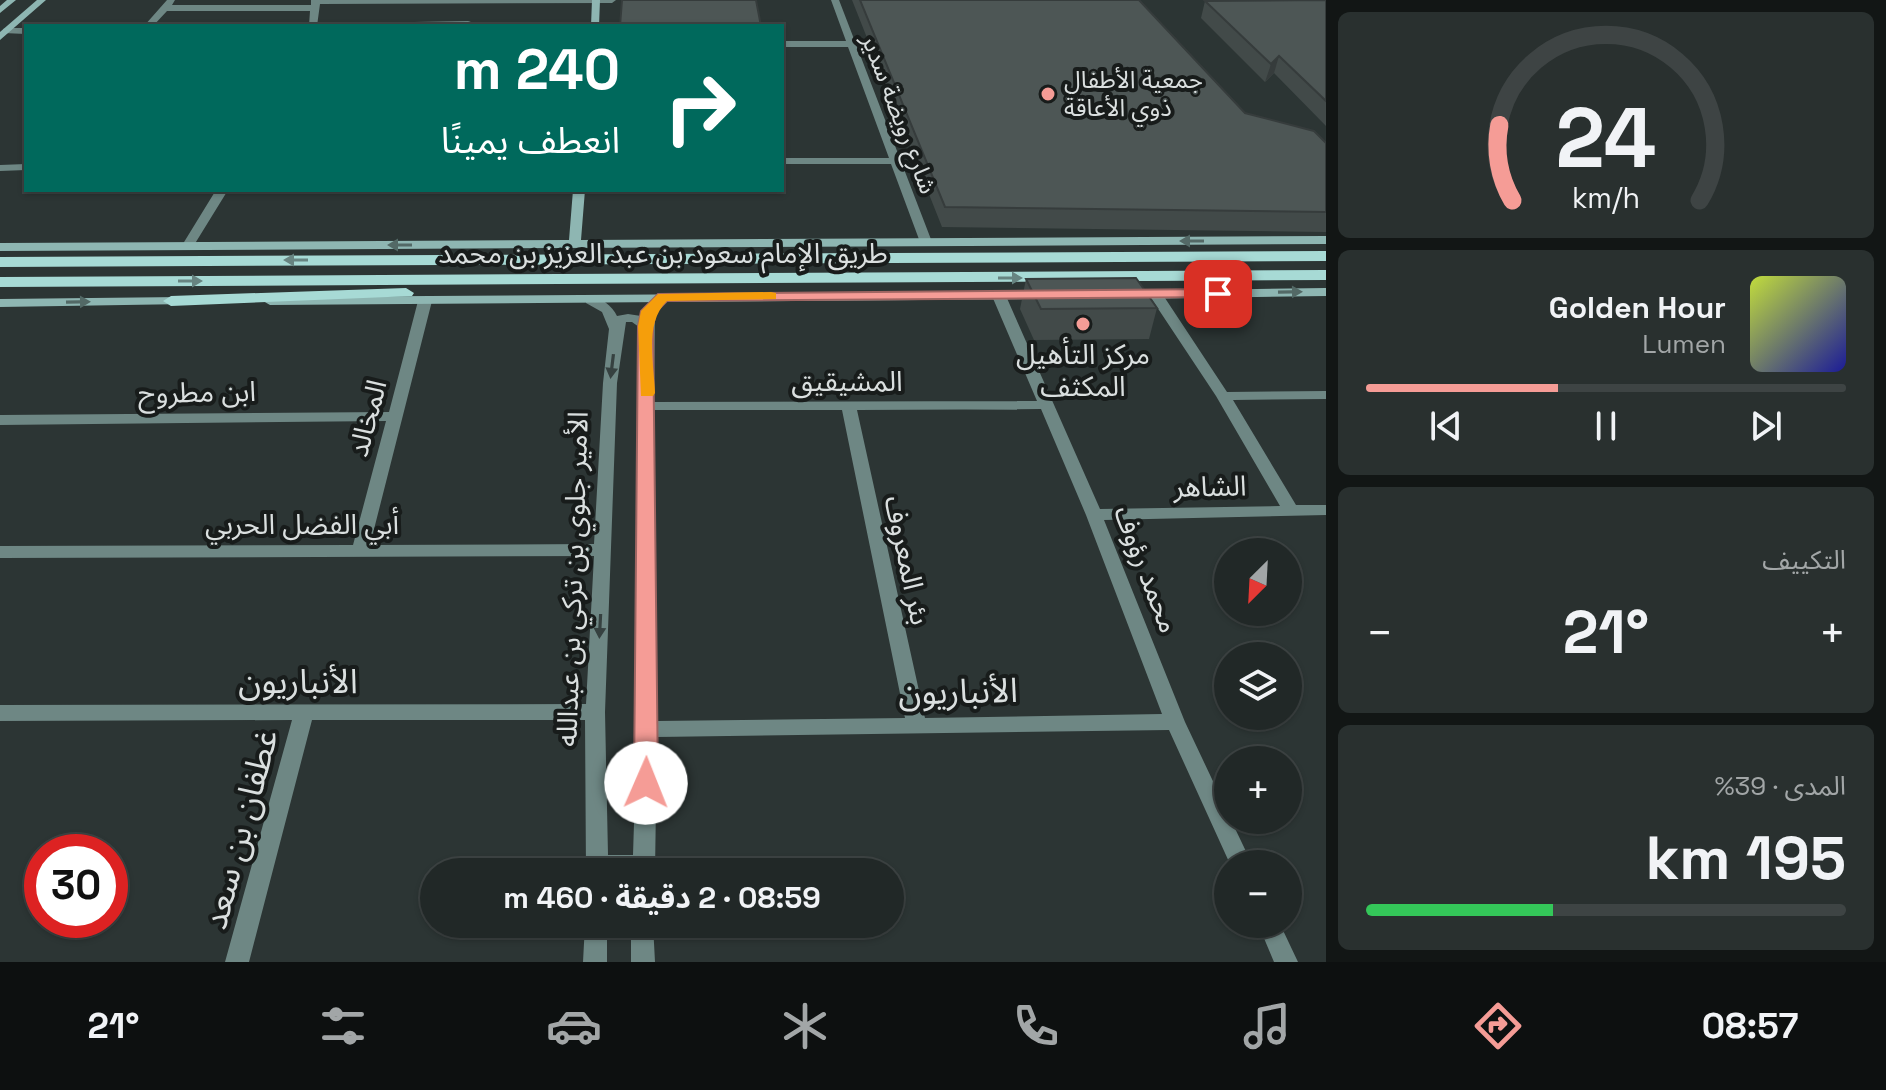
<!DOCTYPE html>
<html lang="ar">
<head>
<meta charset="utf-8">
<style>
	:root { --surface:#212827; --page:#29302f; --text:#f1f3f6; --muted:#a2a6a7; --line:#3e4444; --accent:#f59c96 }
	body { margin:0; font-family:"Space Grotesk","Noto Sans Arabic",sans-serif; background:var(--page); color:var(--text); direction:rtl; height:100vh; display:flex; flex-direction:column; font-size:30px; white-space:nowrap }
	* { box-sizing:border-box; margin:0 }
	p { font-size:26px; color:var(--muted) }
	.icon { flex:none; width:44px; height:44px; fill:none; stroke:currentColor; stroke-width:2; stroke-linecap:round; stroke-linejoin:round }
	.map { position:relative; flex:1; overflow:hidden; direction:ltr }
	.details { display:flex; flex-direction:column; gap:12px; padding:12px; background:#121615; width:560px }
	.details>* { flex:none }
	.top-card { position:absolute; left:24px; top:24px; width:760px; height:168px; border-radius:0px; box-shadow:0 2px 6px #0004,0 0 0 2px var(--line); direction:rtl; background:#00695c; color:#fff; overflow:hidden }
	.needle { width:52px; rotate:204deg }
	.buttons { position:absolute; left:1214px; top:538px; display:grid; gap:16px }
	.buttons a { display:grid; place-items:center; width:88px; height:88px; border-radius:50%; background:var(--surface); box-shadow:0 2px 6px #0004,0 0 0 2px var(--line); font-size:40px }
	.speed { position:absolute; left:24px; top:834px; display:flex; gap:16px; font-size:40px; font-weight:700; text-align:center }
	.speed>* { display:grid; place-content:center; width:104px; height:104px; border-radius:50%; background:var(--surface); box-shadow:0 2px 6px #0004,0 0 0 2px var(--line); line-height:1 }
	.speed .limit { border:12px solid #d22; background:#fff; color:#111 }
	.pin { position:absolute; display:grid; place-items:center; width:68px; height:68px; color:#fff; margin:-34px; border-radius:16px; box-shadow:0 4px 12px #0006 }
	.me { position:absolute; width:88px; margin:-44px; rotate:1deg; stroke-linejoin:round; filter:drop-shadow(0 0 6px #0008) }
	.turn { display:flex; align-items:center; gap:28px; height:168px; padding:0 32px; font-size:36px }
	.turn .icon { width:104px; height:104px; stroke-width:2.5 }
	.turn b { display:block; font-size:56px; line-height:68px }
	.big { font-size:60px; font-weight:700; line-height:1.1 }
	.details .tile { flex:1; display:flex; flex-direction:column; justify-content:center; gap:12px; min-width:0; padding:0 28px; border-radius:12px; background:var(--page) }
	.details .dial { align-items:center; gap:0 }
	.dial svg { height:208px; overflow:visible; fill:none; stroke:var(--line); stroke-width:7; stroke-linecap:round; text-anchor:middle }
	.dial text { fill:var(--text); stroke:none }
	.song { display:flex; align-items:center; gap:24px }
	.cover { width:96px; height:96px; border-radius:12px; background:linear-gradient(135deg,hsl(70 70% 55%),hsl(240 70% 35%)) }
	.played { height:8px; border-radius:4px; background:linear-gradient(90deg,var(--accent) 40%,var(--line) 40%) }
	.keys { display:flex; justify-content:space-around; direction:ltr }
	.heat { display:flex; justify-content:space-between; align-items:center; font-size:44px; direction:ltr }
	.charge { height:12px; border-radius:6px; background:linear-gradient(90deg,#34c759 39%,var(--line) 0) }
	.trip { position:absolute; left:420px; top:858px; width:484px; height:80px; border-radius:40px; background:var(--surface); box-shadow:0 2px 6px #0004,0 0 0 2px var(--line); font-weight:700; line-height:80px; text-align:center; direction:rtl }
	.dock { display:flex; height:128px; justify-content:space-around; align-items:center; background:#0d1010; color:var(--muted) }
	.dock .icon { width:56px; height:56px }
	.dock .selected { color:var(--accent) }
	.dock b { font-size:36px; color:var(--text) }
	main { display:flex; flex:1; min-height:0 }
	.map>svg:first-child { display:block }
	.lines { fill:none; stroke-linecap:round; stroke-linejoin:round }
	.street { fill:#6e8784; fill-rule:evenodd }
	.secondary { fill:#8eb6b2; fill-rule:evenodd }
	.primary { fill:#a7dad5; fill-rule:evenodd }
	.wall { fill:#424a49 }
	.shaded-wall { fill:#363c3c }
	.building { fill:#4d5655; stroke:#363c3c; stroke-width:2 }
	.oneway { fill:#536966 }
	.oneway2 { fill:#678481 }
	.oneway3 { fill:#364140 }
	.route { fill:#f59c96; stroke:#9f6562; stroke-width:2 }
	.slow { fill:#f59e0b }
	.poi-dot { fill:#f59c96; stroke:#181c1b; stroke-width:3 }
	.labels { text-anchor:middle; stroke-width:8; stroke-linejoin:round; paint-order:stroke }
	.far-poi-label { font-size:24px; fill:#dadfdf; stroke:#181c1b; text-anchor:start }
	.far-street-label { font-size:24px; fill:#dadfdf; stroke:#181c1b }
	.street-label { font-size:28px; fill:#dadfdf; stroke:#181c1b }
	.poi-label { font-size:28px; fill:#dadfdf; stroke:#181c1b }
	.near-street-label { font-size:34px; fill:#dadfdf; stroke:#181c1b }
</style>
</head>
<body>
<main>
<section class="details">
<div class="tile dial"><svg viewBox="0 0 100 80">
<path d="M14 69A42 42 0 1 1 86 69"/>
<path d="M14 69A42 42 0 0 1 9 40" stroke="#f59c96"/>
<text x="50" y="56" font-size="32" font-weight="700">24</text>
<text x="50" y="72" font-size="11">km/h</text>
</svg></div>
<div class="tile">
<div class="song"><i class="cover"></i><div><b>Golden Hour</b><p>Lumen</p></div></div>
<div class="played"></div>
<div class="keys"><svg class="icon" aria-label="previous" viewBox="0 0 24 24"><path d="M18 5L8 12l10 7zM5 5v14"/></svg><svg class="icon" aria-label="pause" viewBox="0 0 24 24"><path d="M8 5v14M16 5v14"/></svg><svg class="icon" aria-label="next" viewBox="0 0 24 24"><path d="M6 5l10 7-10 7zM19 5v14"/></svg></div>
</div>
<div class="tile"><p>التكييف</p>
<div class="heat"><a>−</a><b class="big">21°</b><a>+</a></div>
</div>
<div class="tile"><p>المدى · 39%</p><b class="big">195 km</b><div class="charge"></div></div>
</section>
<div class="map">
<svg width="1326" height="962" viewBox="0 0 1326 962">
	<rect width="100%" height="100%" fill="#2c3534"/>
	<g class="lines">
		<!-- street -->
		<path class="street" d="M 167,0 L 175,0 L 172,5 L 311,5 L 311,0 L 616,0 L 612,3 L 320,4 L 317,26 L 309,26 L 310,11 L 167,11 L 153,26 L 144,26 Z
			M 831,0 L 839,0 L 932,242 L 930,245 L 926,246 L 920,242 L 891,164 L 782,164 L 782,158 L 889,158 L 848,47 L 782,47 L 782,41 L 846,41 Z
			M 468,21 L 471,22 L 471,26 L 357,26 L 361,23 Z
			M 6,28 L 26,28 L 26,34 L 3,33 L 3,29 Z
			M 26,164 L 26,170 L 0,171 L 0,165 Z
			M 216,190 L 228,190 L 191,250 L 183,250 L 181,247 Z
			M 1156,291 L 1161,292 L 1227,392 L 1326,391 L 1326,399 L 1233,400 L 1296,505 L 1326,505 L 1326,515 L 1104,520 L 1185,722 L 1228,813 L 1228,820 L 1231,820 L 1252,864 L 1230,864 L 1169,730 L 657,737 L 655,872 L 586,872 L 585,720 L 312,720 L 249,962 L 225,962 L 292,720 L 0,721 L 0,705 L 586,704 L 594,556 L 0,558 L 0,546 L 353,545 L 386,421 L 0,425 L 0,415 L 389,412 L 418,301 L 425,297 L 432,301 L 370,545 L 594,544 L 603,383 L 609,329 L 602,312 L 586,303 L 586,297 C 598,295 612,305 617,316 L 628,314 L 641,316 L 643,308 L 659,294 L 669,294 L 671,297 L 655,312 L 654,402 L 1037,401 L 992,296 L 999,292 L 1006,296 L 1100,509 L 1280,506 L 1216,396 L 1149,295 ZM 626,322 L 632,322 L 639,327 L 637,729 L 633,855 L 608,855 L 605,712 L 617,383 ZM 1041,409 L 1086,515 L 1162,714 L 925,718 L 857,410 ZM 654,410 L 842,410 L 905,718 L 657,721 Z
			M 585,924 L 607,924 L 607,962 L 583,962 Z
			M 631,924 L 653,924 L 655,962 L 631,962 Z
			M 1258,924 L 1280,924 L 1298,962 L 1274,962 Z"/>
		<!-- secondary -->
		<path class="secondary" d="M 7,0 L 16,0 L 0,13 L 0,6 Z
			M 37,0 L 46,0 L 0,40 L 0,32 Z
			M 592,0 L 600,0 L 599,26 L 591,26 Z
			M 573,190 L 585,190 L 581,240 L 1326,236 L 1326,244 L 0,251 L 0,243 L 569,240 Z
			M 1326,288 L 1326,296 L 1130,299 L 1123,295 L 1130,291 Z
			M 1042,292 L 1049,296 L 1047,299 L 270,305 L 263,301 L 270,297 Z
			M 182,297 L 189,301 L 187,304 L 0,307 L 0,299 Z"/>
		<!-- primary -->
		<path class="primary" d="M 1326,251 L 1326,261 L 0,267 L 0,257 Z
			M 1326,270 L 1326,280 L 0,287 L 0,277 Z
			M 406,288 L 414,293 L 412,296 L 171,306 L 163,301 L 171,296 Z"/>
	</g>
	<!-- wall -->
	<path class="wall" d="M 852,0 L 1139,0 L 1245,113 L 1326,143 L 1326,232 L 942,227 Z
		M 1326,0 L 1326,126 L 1274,73 L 1265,82 L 1201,18 L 1205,1 Z
		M 1026,279 L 1157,308 L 1149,339 L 1034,340 L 1020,309 Z"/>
	<!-- shaded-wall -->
	<path class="shaded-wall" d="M 1279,56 L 1274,73 L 1265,82 L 1271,64 Z"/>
	<!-- building -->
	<path class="building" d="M 622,0 L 756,0 L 761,26 L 620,26 Z
		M 860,0 L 1139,0 L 1245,113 L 1314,131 L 1326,143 L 1326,212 L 945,207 Z
		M 1325,0 L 1326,0 L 1326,101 L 1279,56 L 1271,64 L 1205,1 Z
		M 1136,278 L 1157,308 L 1041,309 L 1026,279 Z"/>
	<!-- one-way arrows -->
	<defs><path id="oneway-solid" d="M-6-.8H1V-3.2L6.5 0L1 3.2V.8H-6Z" transform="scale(2)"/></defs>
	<g class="oneway">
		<use href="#oneway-solid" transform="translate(1192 241) rotate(180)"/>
		<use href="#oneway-solid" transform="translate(400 245) rotate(180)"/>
		<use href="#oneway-solid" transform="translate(1290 292) rotate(-1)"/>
		<use href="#oneway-solid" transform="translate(78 302) rotate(-1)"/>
	</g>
	<g class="oneway2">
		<use href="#oneway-solid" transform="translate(296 260) rotate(180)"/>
		<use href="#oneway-solid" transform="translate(1010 278)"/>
		<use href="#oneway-solid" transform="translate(190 281)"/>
	</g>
	<g class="oneway3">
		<use href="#oneway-solid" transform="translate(612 366) rotate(97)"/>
		<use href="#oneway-solid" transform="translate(600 626) rotate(93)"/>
	</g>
	<!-- route -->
	<path class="route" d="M 1218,289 L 1226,294 L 1224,297 L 667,301 L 656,312 L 653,326 L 658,783 L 654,790 L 646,793 L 637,790 L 634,783 L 638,326 L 641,311 L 658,294 Z"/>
	<!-- slow -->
	<path class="slow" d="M 771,292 L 776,293 L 776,299 L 667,301 C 644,323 654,363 655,393 L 653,396 L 641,396 L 638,326 L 641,311 L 658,294 Z"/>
	<!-- markers -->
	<g class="poi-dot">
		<circle cx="1048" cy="94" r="8"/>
		<circle cx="1083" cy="324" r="8"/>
	</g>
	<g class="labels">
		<!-- far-poi labels -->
		<g class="far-poi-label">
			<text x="1064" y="88">جمعية الأطفال<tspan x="1064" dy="28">ذوي الأعاقة</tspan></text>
		</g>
		<!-- far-street labels -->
		<g class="far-street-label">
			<text transform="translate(899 114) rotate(69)" y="8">شارع رويضة سدير</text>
		</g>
		<!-- street labels -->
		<g class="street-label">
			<text x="663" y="263">طريق الإمام سعود بن عبد العزيز بن محمد</text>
			<text x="847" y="391">المشيقيق</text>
			<text transform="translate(197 392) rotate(-1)" y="10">ابن مطروح</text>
			<text transform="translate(367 418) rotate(-75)" y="10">المخالد</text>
			<text transform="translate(1210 486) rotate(-1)" y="10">الشاهر</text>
			<text x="302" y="534">أبي الفضل الحربي</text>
			<text transform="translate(908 560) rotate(78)" y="10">بئر المعروف</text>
			<text transform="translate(1147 569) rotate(69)" y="10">محمد رؤوف</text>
			<text transform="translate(572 579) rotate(-88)" y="10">الأمير جلوي بن تركي بن عبدالله</text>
		</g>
		<!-- poi labels -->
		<g class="poi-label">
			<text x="1083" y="364">مركز التأهيل<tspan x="1083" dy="32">المكثف</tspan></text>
		</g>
		<!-- near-street labels -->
		<g class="near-street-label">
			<text x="298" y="693">الأنباريون</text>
			<text transform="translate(958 691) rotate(-1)" y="12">الأنباريون</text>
			<text transform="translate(240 829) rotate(-75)" y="12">غطفان بن سعد</text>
		</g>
	</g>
</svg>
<div class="buttons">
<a><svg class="needle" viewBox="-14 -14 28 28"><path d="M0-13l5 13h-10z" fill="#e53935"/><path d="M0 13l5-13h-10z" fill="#a2a6a7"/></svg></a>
<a><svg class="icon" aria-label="layers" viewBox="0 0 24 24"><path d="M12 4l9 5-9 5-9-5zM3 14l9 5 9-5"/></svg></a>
<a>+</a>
<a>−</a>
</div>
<div class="speed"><div class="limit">30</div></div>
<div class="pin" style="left:1218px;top:294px;background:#d93025"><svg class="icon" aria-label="arrive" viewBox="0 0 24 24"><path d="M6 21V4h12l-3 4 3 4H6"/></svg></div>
<svg class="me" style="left:646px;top:783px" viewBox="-20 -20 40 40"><circle r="19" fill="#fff"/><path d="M0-13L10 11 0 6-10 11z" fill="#f59c96"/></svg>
<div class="trip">08:59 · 2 دقيقة · 460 m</div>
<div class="top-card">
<div class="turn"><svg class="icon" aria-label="right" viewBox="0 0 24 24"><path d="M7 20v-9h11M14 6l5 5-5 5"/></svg><div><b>240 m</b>انعطف يمينًا</div></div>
</div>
</div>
</main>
<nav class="dock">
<b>08:57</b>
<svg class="icon selected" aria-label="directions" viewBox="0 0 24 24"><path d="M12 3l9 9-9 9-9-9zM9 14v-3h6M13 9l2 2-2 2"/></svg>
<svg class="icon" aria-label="music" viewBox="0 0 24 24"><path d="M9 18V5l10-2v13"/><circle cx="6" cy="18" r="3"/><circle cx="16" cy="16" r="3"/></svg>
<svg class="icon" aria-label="phone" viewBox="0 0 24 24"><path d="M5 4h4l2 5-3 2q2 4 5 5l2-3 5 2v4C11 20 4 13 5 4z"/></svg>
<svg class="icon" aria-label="climate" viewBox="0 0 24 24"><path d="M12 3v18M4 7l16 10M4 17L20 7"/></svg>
<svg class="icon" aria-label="car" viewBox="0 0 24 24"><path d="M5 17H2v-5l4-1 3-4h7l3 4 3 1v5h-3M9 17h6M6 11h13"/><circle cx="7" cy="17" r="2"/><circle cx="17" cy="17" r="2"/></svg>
<svg class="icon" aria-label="filters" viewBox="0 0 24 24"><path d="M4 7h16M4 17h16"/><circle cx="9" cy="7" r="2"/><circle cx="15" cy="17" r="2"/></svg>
<b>21°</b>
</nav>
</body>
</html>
